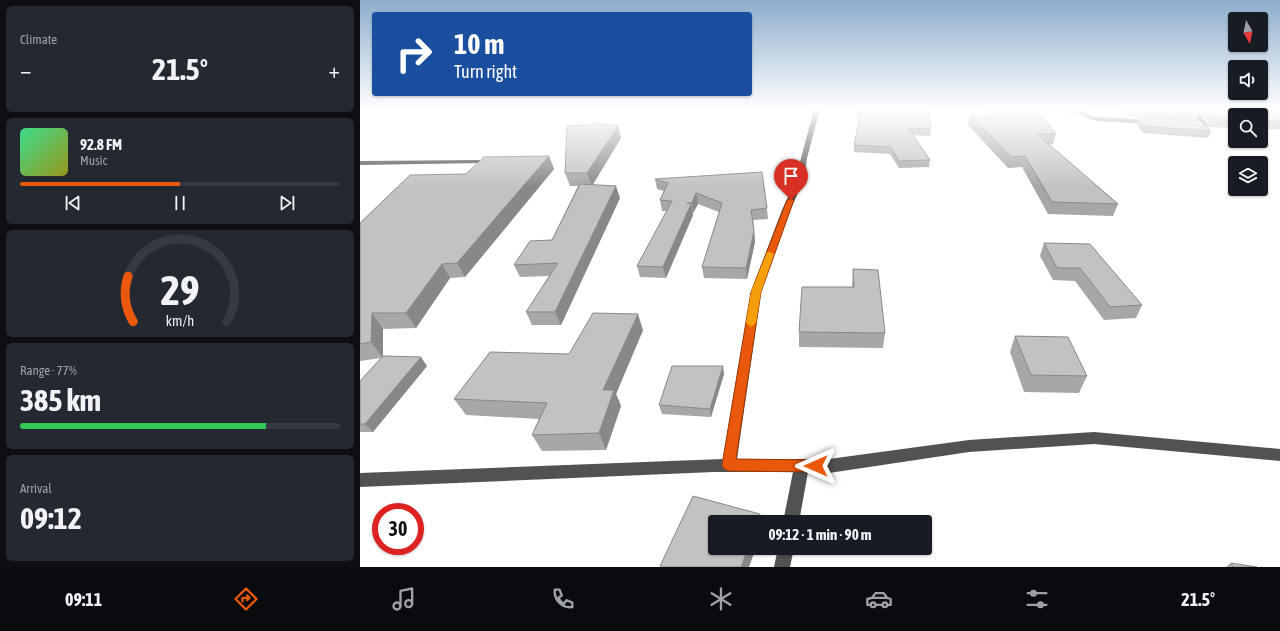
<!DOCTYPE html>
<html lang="en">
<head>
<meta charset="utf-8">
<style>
	:root { --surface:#171b24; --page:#242831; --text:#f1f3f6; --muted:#9ea1a6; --line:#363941; --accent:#ea580c }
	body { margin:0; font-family:"Asap Condensed",sans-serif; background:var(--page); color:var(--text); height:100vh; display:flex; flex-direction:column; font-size:15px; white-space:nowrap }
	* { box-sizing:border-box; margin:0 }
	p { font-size:13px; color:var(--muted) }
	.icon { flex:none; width:22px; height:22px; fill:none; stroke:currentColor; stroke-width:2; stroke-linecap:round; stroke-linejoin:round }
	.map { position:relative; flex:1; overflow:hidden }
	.side { display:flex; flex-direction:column; gap:6px; padding:6px; background:#0d0f14; width:360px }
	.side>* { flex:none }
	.hud { position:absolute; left:12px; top:12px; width:380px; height:84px; border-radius:4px; box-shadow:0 1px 3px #0004; background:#1a4fa0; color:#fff; overflow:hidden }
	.needle { width:26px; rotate:171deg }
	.buttons { position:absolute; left:868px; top:12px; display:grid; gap:8px }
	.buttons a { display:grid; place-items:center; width:40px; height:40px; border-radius:4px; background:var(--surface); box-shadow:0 1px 3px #0004; font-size:20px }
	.speed { position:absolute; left:12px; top:503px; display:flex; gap:8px; font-size:20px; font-weight:700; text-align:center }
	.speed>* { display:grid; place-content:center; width:52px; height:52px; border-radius:50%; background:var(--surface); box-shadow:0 1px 3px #0004; line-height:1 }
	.speed .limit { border:6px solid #d22; background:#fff; color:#111 }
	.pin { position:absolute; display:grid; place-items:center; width:34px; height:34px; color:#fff; margin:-41px -17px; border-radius:50% 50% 50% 0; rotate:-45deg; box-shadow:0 0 4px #0007 }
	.pin .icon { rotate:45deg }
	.me { position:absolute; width:44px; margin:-22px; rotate:270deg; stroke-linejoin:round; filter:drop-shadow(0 0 3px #0008) }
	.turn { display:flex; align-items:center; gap:14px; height:84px; padding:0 16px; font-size:18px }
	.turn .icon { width:52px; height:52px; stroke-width:2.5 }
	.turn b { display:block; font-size:28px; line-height:34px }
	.big { font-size:30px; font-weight:700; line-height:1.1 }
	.side .tile { flex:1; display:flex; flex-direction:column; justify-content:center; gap:6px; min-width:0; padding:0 14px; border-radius:6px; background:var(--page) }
	.side .dial { align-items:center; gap:0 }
	.dial svg { height:104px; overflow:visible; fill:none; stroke:var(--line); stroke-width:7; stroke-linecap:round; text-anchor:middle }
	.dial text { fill:var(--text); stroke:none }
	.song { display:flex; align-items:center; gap:12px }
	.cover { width:48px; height:48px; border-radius:6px; background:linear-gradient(135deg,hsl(150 70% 55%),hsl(60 70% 35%)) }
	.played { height:4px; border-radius:2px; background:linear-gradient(90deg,var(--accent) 50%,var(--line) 50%) }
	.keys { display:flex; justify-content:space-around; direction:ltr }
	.heat { display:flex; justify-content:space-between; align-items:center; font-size:22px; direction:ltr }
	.charge { height:6px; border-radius:3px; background:linear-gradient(90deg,#34c759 77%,var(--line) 0) }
	.trip { position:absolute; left:348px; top:515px; width:224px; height:40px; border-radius:4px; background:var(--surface); box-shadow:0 1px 3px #0004; font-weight:700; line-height:40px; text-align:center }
	.menu { display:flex; height:64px; justify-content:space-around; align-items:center; background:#090b0e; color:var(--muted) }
	.menu .icon { width:28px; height:28px }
	.menu .current { color:var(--accent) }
	.menu b { font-size:18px; color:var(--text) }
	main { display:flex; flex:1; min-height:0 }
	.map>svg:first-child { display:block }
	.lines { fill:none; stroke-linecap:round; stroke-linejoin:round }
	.minor { fill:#525252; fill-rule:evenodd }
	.wall { fill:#a7a7a7 }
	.shaded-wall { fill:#888 }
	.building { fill:#c2c2c2; stroke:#888 }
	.route { fill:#ea580c; stroke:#983908 }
	.slow { fill:#f59e0b }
</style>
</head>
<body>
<main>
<section class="side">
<div class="tile"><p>Climate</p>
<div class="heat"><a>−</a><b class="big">21.5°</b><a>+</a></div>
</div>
<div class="tile">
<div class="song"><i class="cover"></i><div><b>92.8 FM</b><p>Music</p></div></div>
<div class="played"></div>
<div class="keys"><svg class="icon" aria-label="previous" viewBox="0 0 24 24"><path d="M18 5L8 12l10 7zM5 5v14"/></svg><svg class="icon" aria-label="pause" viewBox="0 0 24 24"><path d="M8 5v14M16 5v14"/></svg><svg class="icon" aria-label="next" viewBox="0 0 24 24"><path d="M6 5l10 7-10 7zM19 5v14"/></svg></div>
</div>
<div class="tile dial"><svg viewBox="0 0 100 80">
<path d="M14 69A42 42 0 1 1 86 69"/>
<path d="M14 69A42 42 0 0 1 10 34" stroke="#ea580c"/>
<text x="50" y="56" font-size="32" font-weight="700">29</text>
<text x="50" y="72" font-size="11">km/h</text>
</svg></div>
<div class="tile"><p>Range · 77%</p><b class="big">385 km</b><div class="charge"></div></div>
<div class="tile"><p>Arrival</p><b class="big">09:12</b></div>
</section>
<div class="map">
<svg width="920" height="567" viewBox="0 0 920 567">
	<rect width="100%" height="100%" fill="#fff"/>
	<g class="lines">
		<!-- minor -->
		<path class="minor" d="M 454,109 L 460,109 L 447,158 L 444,180 L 430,210 L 401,292 L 377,459 L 469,459 L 609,440 L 734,432 L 920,449 L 920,461 L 734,444 L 609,452 L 469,473 L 448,472 L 439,522 L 423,522 L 433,472 L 354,472 L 0,487 L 0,473 L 363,459 L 391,292 L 422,210 L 436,180 L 441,158 Z
			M 672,109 L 721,109 L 731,116 L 738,117 L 790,120 L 793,122 L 790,124 L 738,121 L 727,118 L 717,113 L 675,111 Z
			M 830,109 L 836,109 L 847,124 L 846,125 L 842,125 Z
			M 120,160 L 122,161 L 122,163 L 0,165 L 0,161 Z
			M 418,548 L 434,548 L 430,567 L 414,567 Z"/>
	</g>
	<!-- wall -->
	<path class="wall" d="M 497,109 L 571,129 L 570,136 L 553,135 L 570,160 L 569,167 L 539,168 L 530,154 L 494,152 L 494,145 L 500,118 L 497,118 Z
		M 630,109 L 672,109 L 696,134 L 693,144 L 689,145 L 758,204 L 753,216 L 688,214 L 662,167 L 648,168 L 608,125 L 610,115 L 631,116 Z
		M 764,109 L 920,109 L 920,129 L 901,129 L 901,115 L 875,115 L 875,128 L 847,127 L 851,131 L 848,138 L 783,133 L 776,124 L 779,118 L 846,126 L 848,122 L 840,112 L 836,120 L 770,117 Z
		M 258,126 L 261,138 L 232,185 L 260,198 L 201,325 L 172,325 L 166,312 L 189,276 L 160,277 L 154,265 L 192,240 L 218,186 L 210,186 L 205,173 Z
		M 189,156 L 194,169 L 105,277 L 90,278 L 56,328 L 23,329 L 23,356 L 67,366 L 13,432 L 0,432 L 0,381 L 21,358 L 0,361 L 0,223 L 106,174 Z
		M 295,179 L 407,208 L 408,219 L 393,220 L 395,242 L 387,279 L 344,278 L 342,267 L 359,212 L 338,204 L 333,213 L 332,213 L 333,215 L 306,278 L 280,277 L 277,266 L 307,211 L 302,211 L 300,200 L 304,191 L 297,189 Z
		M 684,243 L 782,305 L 776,318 L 744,320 L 715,281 L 693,280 L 680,256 Z
		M 493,269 L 525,333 L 523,348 L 439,347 L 439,332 L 492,287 Z
		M 283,330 L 256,394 L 261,406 L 246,450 L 182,451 L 172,435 L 179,419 L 106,415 L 94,399 L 209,354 Z
		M 655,336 L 727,376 L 719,393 L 664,392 L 650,352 Z
		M 364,374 L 351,417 L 302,414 L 299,405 Z
		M 871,563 L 897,567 L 866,567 Z"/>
	<!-- shaded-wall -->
	<path class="shaded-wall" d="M 258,126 L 261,138 L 232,186 L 227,173 Z
		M 189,156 L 194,169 L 105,277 L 97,263 Z
		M 256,186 L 260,198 L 201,325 L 195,312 Z
		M 336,193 L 338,204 L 333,213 L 332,203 Z
		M 331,204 L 333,215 L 306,278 L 303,267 Z
		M 394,231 L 395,242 L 387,279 L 386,268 Z
		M 82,264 L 90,278 L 56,328 L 46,313 Z
		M 12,313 L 23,329 L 23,358 L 11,342 Z
		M 278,314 L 283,330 L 256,394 L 261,406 L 246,450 L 239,433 L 243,390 Z
		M 61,357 L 67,366 L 13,432 L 5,424 Z
		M 363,366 L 364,374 L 351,417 L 350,409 Z
		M 400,514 L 401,522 L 397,522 Z
		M 388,548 L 396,548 L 389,567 L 381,567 Z"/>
	<!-- building -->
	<path class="building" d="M 497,109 L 568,109 L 571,129 L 548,128 L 570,160 L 539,161 L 531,147 L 494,145 L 501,112 L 497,112 Z
		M 634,109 L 676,109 L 696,134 L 677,134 L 758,204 L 692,202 L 665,156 L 651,157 L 610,115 L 635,116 Z
		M 774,109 L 838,109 L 840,112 Z
		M 847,109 L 920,109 L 920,121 L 901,120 L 901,115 L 875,115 L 875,119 L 849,119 L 852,115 Z
		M 779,118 L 840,121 L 851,131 L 785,126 Z
		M 235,123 L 258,126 L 227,173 L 205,173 L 207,126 L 232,125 Z
		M 189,156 L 97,263 L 82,264 L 46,313 L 12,313 L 11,342 L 0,344 L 0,223 L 50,175 L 106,174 L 124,157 Z
		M 402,172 L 407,208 L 391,210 L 394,231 L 386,268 L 342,267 L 362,203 L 336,193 L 332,203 L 327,203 L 331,204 L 303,267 L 277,266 L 312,201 L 300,200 L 308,183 L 295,179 Z
		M 220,184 L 256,186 L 195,312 L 166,312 L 198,263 L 154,265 L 170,241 L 192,240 Z
		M 684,243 L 730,244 L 782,305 L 750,307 L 720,268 L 697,268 Z
		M 493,269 L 518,270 L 525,333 L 439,332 L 442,287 L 494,287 Z
		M 233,313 L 278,314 L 243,390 L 254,390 L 239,433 L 172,435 L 187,403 L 94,399 L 130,352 L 209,354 Z
		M 655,336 L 708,337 L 727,376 L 671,375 Z
		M 23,356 L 61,357 L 5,424 L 0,424 L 0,381 Z
		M 312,366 L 363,366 L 350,409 L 299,405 Z
		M 333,496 L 400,514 L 397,522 L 355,522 L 355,548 L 388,548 L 381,567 L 303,567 L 300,566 Z
		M 871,563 L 897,567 L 873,567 Z"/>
	<!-- sky -->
	<linearGradient id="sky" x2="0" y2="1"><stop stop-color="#8baccb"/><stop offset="0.58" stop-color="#fff"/><stop offset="1" stop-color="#fff" stop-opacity="0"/></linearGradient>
	<rect width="920" height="188" fill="url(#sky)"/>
	<!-- route -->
	<path class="route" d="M 431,198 L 434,200 L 401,292 L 376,459 L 456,460 L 460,461 L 462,466 L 460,470 L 456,472 L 369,471 L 364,469 L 362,465 L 391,292 L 427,200 Z"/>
	<!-- slow -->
	<path class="slow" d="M 407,252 L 410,252 L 414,254 L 401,292 L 396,323 L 391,327 L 386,323 L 391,292 Z"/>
</svg>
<div class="buttons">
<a><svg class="needle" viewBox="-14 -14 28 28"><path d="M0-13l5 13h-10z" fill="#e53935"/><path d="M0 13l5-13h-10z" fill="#9ea1a6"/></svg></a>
<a><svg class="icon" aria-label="sound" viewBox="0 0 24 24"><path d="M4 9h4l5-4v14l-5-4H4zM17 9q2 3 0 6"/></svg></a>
<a><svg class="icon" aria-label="search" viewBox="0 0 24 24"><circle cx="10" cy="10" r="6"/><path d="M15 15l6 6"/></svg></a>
<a><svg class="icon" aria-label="layers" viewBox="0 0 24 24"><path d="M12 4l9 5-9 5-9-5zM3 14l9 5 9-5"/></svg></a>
</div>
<div class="speed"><div class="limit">30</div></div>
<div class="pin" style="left:431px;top:200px;background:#d93025"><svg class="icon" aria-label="arrive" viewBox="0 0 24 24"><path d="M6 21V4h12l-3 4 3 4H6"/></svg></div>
<svg class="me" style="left:456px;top:466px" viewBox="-20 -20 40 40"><path d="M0-17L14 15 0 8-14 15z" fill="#ea580c" stroke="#fff" stroke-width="4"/></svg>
<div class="trip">09:12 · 1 min · 90 m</div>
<div class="hud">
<div class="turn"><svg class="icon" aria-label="right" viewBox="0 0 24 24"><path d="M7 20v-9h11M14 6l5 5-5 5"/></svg><div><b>10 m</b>Turn right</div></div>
</div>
</div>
</main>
<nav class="menu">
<b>09:11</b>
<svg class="icon current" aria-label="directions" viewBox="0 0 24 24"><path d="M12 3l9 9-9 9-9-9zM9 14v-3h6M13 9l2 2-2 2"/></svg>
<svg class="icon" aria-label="music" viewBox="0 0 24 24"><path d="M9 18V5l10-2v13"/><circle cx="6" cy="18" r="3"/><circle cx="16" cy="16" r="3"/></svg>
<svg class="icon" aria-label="phone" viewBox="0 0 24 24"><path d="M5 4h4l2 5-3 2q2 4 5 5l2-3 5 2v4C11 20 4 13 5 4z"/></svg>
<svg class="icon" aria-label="climate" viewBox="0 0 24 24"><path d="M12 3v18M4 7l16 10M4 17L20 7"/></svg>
<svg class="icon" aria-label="car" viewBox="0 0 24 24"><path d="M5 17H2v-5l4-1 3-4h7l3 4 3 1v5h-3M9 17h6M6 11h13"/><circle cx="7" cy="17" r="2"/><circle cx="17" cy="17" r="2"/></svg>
<svg class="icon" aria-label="filters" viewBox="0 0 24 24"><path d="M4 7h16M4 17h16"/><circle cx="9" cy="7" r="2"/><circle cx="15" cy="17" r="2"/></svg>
<b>21.5°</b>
</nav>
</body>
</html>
